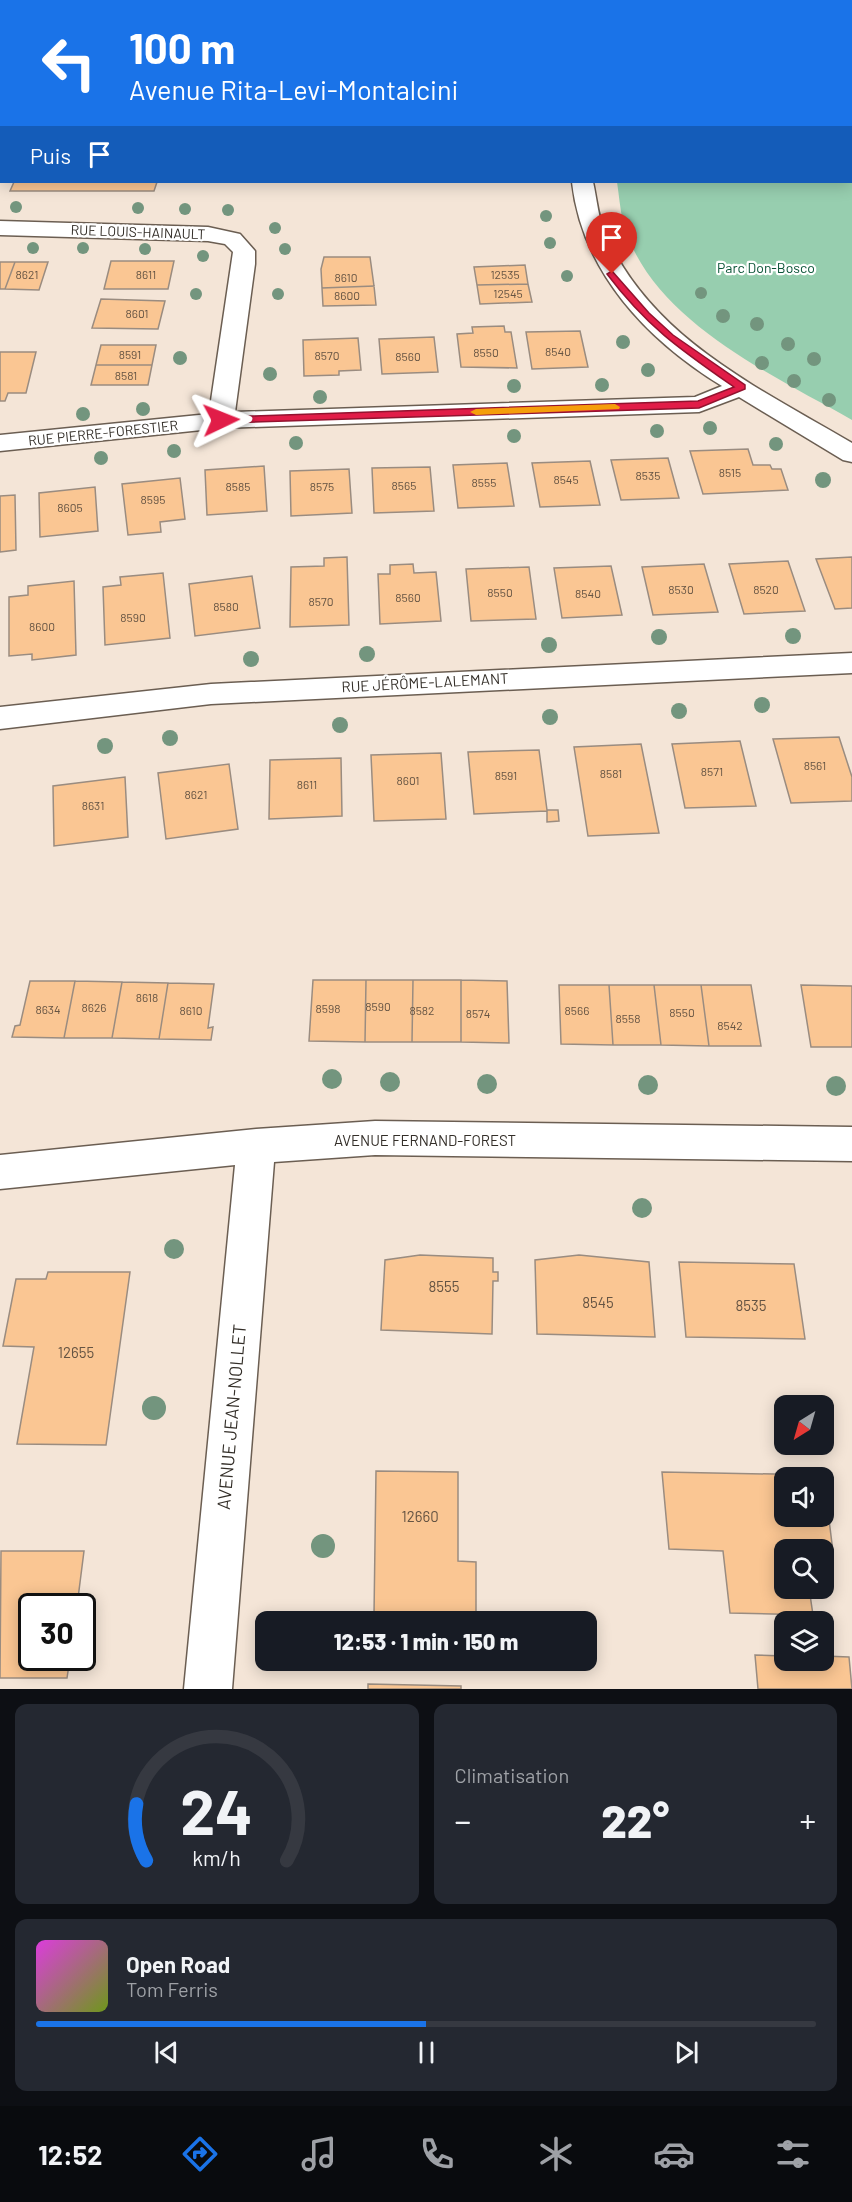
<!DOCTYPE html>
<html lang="fr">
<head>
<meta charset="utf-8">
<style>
	:root { --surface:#171b24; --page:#242831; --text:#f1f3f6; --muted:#9ea1a6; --line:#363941; --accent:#1a73e8 }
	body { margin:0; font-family:Barlow,sans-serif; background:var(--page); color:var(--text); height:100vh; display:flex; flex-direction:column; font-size:22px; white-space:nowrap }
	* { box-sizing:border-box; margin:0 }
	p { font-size:20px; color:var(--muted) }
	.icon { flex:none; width:33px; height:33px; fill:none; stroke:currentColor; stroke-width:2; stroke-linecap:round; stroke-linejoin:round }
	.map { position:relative; height:1689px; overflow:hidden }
	.details { display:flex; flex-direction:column; gap:15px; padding:15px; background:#0d0f14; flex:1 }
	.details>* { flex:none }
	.hud { position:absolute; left:0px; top:0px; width:852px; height:183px; box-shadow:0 3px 15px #0003; background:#1a73e8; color:#fff; overflow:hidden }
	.needle { width:39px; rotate:217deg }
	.fabs { position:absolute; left:774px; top:1395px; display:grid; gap:12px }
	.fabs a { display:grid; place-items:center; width:60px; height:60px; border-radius:12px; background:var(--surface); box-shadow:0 3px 15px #0003; font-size:30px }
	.speed { position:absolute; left:18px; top:1593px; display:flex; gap:12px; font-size:30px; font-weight:700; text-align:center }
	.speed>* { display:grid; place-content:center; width:78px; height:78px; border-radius:50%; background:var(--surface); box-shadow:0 3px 15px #0003; line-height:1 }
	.speed .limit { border:3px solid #111; border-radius:9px; background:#fff; color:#111 }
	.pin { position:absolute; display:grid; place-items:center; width:51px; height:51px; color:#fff; margin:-62px -26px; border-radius:50% 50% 50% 0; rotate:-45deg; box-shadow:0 0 6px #0007 }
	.pin .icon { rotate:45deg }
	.me { position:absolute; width:66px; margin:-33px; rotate:88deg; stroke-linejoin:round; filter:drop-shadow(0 0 4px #0008) }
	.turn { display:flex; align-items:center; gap:21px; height:126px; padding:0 30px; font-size:27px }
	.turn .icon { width:78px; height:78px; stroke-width:2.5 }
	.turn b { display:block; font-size:42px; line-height:51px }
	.then { display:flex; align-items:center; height:57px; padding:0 30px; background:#0003; gap:12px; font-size:22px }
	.big { font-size:45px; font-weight:800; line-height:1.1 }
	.details .tile { flex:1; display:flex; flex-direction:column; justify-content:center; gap:9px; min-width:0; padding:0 21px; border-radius:12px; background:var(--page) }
	.details .dial { align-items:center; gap:0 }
	.dial svg { height:156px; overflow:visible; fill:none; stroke:var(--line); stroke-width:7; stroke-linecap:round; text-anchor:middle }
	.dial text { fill:var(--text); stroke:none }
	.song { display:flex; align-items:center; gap:18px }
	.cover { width:72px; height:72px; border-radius:9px; background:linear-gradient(135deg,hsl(300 70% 55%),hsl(80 70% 35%)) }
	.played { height:6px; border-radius:3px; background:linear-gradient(90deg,var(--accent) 50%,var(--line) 50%) }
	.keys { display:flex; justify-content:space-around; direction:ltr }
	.heat { display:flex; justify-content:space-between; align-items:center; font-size:33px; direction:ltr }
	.details .tiles { flex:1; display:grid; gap:15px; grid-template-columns:1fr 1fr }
	.tile:last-child { grid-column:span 2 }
	.trip { position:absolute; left:255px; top:1611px; width:342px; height:60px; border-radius:12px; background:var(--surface); box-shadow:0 3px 15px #0003; font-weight:800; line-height:60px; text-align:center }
	.dock { display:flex; height:96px; justify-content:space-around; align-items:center; background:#090b0e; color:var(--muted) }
	.dock .icon { width:42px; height:42px }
	.dock .active { color:var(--accent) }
	.dock b { font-size:27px; color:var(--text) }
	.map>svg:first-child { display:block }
	.green { fill:#97ceaf }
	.building { fill:#fac693; stroke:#9a8c80; stroke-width:1.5 }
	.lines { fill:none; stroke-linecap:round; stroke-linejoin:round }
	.street-casing { stroke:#6b5e52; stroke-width:3 }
	.secondary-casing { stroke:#6b5e52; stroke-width:3 }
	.street { fill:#fff; fill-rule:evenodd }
	.secondary { fill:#ece7fc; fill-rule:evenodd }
	.tree { fill:#73957e }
	.route { fill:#e11d48; stroke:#92132f; stroke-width:1.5 }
	.slow { fill:#f59e0b }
	.labels { text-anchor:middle; stroke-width:4.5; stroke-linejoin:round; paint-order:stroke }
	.number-label { font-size:12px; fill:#655443 }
	.far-street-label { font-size:14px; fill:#332e28; stroke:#fff }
	.far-park-label { font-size:14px; fill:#095336; stroke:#fff }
	.street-label { font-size:15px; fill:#332e28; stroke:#fff }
	.near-number-label { font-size:15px; fill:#655443 }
	.near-street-label { font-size:18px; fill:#332e28; stroke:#fff }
</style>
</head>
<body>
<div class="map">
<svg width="852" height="1689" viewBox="0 0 852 1689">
	<rect width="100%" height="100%" fill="#f4e5d7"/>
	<!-- green -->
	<path class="green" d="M 850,76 L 852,76 L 852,420 C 771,374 650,320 623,222 C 620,209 619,195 617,182 L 850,182 Z"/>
	<!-- building -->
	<path class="building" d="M 753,0 L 817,0 L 818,2 L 754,2 Z
		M 14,182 L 157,182 L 154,191 L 10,191 Z
		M 324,257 L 370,257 L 374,286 L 322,288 L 321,269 Z
		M 111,261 L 174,261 L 168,289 L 104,289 Z
		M 0,262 L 15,262 L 5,289 L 0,289 Z
		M 15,262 L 48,262 L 39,290 L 5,289 Z
		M 525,265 L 528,284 L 477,285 L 474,267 Z
		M 528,284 L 532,302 L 480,304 L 477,285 Z
		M 374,286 L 376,305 L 323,306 L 322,288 Z
		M 101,299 L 165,301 L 158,329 L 92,328 Z
		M 504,326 L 505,332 L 511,332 L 517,368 L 461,367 L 457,334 L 473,333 L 472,327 Z
		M 580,331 L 588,367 L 532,369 L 526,332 Z
		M 434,337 L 438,372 L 382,374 L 379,339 Z
		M 358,338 L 361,370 L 339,371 L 339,375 L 304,376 L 303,340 Z
		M 101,345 L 156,345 L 152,365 L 96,365 Z
		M 0,352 L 36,352 L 26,393 L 8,393 L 5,401 L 0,401 Z
		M 96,365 L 152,365 L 148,385 L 91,385 Z
		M 748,449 L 753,465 L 770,465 L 772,469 L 781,469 L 788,490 L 703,494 L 690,451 Z
		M 668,458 L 679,498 L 621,500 L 611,460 Z
		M 590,461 L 600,505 L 540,507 L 532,463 Z
		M 507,463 L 514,506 L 458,508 L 453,465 Z
		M 264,466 L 267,511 L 207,515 L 205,470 Z
		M 430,467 L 434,511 L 374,513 L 372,468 Z
		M 349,469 L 352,513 L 291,516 L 290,471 Z
		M 180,478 L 185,519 L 160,522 L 161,532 L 128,535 L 122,484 Z
		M 95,487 L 98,531 L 40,537 L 39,493 Z
		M 15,495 L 16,550 L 0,552 L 0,496 Z
		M 347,557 L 349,625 L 290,627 L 291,567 L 324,566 L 324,558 Z
		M 852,557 L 852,608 L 835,609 L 816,559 Z
		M 788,561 L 805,611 L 744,614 L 729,564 Z
		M 413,564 L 414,573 L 436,572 L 441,621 L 380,624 L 378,574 L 390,574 L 390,565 Z
		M 704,564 L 718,612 L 653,615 L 642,567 Z
		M 611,566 L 622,615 L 562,618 L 554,568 Z
		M 529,567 L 536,619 L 471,621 L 466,569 Z
		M 163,573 L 170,638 L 105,645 L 103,587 L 121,585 L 120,577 Z
		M 252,576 L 260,628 L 195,636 L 189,584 Z
		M 74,581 L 76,655 L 32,660 L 32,654 L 9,656 L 9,597 L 28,595 L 28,586 Z
		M 839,737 L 852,777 L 852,801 L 791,803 L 773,739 Z
		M 740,741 L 756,806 L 685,808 L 672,744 Z
		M 641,744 L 659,833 L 588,836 L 574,747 Z
		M 539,750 L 547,810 L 558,810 L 559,821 L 547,822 L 547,811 L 474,814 L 468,752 Z
		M 441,753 L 446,819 L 374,821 L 371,755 Z
		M 341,758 L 342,816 L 269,819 L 270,760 Z
		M 229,764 L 238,829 L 166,839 L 158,773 Z
		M 125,777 L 128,837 L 54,846 L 53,786 Z
		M 313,980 L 366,980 L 365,1042 L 309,1041 Z
		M 366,980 L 413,980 L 412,1042 L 365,1042 Z
		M 413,980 L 461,980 L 461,1042 L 412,1042 Z
		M 461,980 L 507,981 L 509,1043 L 461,1042 Z
		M 30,981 L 75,981 L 64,1038 L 12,1037 L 15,1026 L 20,1025 Z
		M 75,981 L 122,982 L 112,1038 L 64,1038 Z
		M 122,982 L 168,983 L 159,1039 L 112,1038 Z
		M 168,983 L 214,984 L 208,1028 L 213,1027 L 211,1040 L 159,1039 Z
		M 559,985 L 609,985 L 613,1045 L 561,1044 Z
		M 609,985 L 654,985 L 661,1045 L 613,1045 Z
		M 654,985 L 701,985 L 709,1046 L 661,1045 Z
		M 701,985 L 751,985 L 761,1046 L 709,1046 Z
		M 801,985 L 852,986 L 852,1047 L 811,1047 Z
		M 420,1255 L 493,1258 L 493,1272 L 498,1272 L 498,1281 L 493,1281 L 492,1334 L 381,1330 L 385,1260 Z
		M 579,1255 L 649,1262 L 655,1337 L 537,1334 L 535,1260 Z
		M 679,1262 L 794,1264 L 805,1339 L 686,1337 Z
		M 48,1272 L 130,1272 L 106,1445 L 17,1444 L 34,1347 L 3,1346 L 16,1279 L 46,1279 Z
		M 376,1471 L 458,1472 L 458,1561 L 476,1562 L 476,1617 L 374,1615 Z
		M 662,1472 L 823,1475 L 823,1478 L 784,1478 L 784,1516 L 824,1516 L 824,1479 L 833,1552 L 784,1550 L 784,1588 L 809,1588 L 813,1615 L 730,1613 L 723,1551 L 669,1549 Z
		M 1,1551 L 84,1551 L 77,1606 L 32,1606 L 32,1658 L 70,1658 L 67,1678 L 0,1678 Z
		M 755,1655 L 784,1656 L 784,1660 L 824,1660 L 824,1656 L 849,1657 L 852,1689 L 758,1689 Z
		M 368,1684 L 461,1686 L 461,1689 L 368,1689 Z"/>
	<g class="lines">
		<!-- street casing -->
		<g class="street-casing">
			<path id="street" d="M 554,0 L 572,0 L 572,2 L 554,2 Z
				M 572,182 L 593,182 C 597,199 598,219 606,235 C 652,339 759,388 852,443 L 852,462 L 843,460 L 739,397 L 699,412 L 221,428 L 0,451 L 0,435 L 209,414 L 233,252 L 225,244 L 208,241 L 0,235 L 0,221 L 208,227 L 240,234 L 255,251 L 255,264 L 235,412 L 695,397 L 722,386 C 647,340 582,272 572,182 Z
				M 852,653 L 852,673 L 211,704 L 0,729 L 0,707 L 211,684 Z
				M 375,1121 L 852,1127 L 852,1161 L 375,1155 L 274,1162 L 232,1689 L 184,1689 L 235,1165 L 0,1189 L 0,1155 L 256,1129 Z"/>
		</g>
		<!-- secondary casing -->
		<g class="secondary-casing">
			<path id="secondary" d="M 0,28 L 2,28 L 2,40 L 0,40 Z
				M 850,32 L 852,32 L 852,44 L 850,44 Z
				M 0,52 L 2,52 L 2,64 L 0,64 Z
				M 850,56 L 852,56 L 852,68 L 850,68 Z"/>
		</g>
		<!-- street -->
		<use href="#street" class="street"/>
		<!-- secondary -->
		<use href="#secondary" class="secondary"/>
	</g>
	<!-- trees -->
	<g class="tree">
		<circle cx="16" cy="207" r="6"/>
		<circle cx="138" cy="208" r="6"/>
		<circle cx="185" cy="209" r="6"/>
		<circle cx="228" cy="210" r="6"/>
		<circle cx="546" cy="216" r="6"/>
		<circle cx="275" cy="228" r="6"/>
		<circle cx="550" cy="243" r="6"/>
		<circle cx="33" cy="248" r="6"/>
		<circle cx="83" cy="248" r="6"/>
		<circle cx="145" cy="249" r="6"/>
		<circle cx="285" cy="249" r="6"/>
		<circle cx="203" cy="256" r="6"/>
		<circle cx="567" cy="276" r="6"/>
		<circle cx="701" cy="293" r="6"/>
		<circle cx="196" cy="294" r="6"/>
		<circle cx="278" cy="294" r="6"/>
		<circle cx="723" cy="316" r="7"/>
		<circle cx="757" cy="324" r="7"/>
		<circle cx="623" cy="342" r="7"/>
		<circle cx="788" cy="344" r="7"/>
		<circle cx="180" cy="358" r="7"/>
		<circle cx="814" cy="359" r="7"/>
		<circle cx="762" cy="363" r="7"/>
		<circle cx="648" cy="370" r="7"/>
		<circle cx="270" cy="374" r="7"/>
		<circle cx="794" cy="381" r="7"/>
		<circle cx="602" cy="385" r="7"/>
		<circle cx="514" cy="386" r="7"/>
		<circle cx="320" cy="397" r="7"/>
		<circle cx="829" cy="400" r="7"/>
		<circle cx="143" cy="409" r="7"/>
		<circle cx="83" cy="414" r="7"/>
		<circle cx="710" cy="428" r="7"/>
		<circle cx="657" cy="431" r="7"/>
		<circle cx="514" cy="436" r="7"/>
		<circle cx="296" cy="443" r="7"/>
		<circle cx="776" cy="444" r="7"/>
		<circle cx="174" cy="451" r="7"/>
		<circle cx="101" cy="458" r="7"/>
		<circle cx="823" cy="480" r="8"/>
		<circle cx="793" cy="636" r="8"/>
		<circle cx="659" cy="637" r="8"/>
		<circle cx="549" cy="645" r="8"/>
		<circle cx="367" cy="654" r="8"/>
		<circle cx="251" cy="659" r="8"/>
		<circle cx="762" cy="705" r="8"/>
		<circle cx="679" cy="711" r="8"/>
		<circle cx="550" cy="717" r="8"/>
		<circle cx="340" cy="725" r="8"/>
		<circle cx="170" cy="738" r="8"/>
		<circle cx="105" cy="746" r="8"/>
		<circle cx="332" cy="1079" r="10"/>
		<circle cx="390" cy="1082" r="10"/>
		<circle cx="487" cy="1084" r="10"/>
		<circle cx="648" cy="1085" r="10"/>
		<circle cx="836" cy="1086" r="10"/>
		<circle cx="642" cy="1208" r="10"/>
		<circle cx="174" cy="1249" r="10"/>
		<circle cx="154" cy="1408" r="12"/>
		<circle cx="323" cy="1546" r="12"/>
	</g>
	<!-- route -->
	<path class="route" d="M 612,271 L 649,313 L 673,335 L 745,385 L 745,389 L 699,408 L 221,423 L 216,420 L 221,417 L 698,401 L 734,387 C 681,350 647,327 607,274 Z"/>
	<!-- slow -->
	<path class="slow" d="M 615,404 L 620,407 L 619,409 L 476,415 L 470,412 L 476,409 Z"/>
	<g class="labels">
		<!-- number labels -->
		<g class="number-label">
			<text x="27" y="279">8621</text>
			<text x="146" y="279">8611</text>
			<text x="505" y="279">12535</text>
			<text x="346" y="282">8610</text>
			<text x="508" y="298">12545</text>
			<text x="347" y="300">8600</text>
			<text x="137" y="318">8601</text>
			<text x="558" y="356">8540</text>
			<text x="486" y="357">8550</text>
			<text x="130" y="359">8591</text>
			<text x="327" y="360">8570</text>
			<text x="408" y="361">8560</text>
			<text x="126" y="380">8581</text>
			<text x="730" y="477">8515</text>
			<text x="648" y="480">8535</text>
			<text x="566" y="484">8545</text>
			<text x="484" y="487">8555</text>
			<text x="404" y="490">8565</text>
			<text x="238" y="491">8585</text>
			<text x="322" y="491">8575</text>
			<text x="153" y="504">8595</text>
			<text x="70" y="512">8605</text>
			<text x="681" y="594">8530</text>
			<text x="766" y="594">8520</text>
			<text x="500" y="597">8550</text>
			<text x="588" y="598">8540</text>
			<text x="408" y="602">8560</text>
			<text x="321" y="606">8570</text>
			<text x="226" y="611">8580</text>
			<text x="133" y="622">8590</text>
			<text x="42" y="631">8600</text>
			<text x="815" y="770">8561</text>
			<text x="712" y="776">8571</text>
			<text x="611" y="778">8581</text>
			<text x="506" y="780">8591</text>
			<text x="408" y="785">8601</text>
			<text x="307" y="789">8611</text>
			<text x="196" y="799">8621</text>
			<text x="93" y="810">8631</text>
			<text x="147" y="1002">8618</text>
			<text x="378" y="1011">8590</text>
			<text x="94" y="1012">8626</text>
			<text x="328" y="1013">8598</text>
			<text x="48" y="1014">8634</text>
			<text x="191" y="1015">8610</text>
			<text x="422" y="1015">8582</text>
			<text x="577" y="1015">8566</text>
			<text x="682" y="1017">8550</text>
			<text x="478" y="1018">8574</text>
			<text x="628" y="1023">8558</text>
			<text x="730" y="1030">8542</text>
		</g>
		<!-- far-street labels -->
		<g class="far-street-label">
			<text transform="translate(138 232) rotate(2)" y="5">RUE LOUIS-HAINAULT</text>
			<text transform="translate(103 433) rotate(-6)" y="5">RUE PIERRE-FORESTIER</text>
		</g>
		<!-- far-park labels -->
		<g class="far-park-label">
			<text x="766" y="273">Parc Don-Bosco</text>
		</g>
		<!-- street labels -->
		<g class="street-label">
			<text transform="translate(425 683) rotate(-3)" y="5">RUE JÉRÔME-LALEMANT</text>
			<text x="425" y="1146">AVENUE FERNAND-FOREST</text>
		</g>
		<!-- near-number labels -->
		<g class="near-number-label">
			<text x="444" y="1292">8555</text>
			<text x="598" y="1308">8545</text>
			<text x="751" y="1311">8535</text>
			<text x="76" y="1358">12655</text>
			<text x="420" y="1522">12660</text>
		</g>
		<!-- near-street labels -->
		<g class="near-street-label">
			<text transform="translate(232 1417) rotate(-85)" y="6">AVENUE JEAN-NOLLET</text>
		</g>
	</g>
</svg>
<div class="fabs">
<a><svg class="needle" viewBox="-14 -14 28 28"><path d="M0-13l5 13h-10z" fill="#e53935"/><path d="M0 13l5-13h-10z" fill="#9ea1a6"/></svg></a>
<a><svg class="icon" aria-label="sound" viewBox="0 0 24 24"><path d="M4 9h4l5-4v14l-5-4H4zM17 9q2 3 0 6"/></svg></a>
<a><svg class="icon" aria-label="search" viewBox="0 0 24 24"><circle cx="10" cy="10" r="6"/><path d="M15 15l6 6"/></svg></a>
<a><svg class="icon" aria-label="layers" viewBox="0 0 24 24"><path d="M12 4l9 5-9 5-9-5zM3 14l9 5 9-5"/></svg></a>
</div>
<div class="speed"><div class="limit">30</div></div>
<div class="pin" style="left:612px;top:274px;background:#d93025"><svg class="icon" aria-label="arrive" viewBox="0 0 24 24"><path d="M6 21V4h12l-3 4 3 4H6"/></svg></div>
<svg class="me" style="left:221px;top:420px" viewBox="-20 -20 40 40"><path d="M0-17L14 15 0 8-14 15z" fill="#e11d48" stroke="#fff" stroke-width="4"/></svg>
<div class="trip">12:53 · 1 min · 150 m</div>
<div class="hud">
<div class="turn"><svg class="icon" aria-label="left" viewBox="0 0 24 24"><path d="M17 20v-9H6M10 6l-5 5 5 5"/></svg><div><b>100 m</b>Avenue Rita-Levi-Montalcini</div></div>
<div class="then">Puis<svg class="icon" aria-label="arrive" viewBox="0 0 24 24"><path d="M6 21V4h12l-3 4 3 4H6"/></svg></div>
</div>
</div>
<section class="details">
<div class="tiles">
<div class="tile dial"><svg viewBox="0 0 100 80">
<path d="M14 69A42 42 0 1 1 86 69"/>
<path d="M14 69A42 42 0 0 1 9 40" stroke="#1a73e8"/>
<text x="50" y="56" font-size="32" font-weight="700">24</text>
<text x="50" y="72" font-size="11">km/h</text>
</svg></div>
<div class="tile"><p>Climatisation</p>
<div class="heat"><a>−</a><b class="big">22°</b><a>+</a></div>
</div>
<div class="tile">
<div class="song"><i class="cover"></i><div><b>Open Road</b><p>Tom Ferris</p></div></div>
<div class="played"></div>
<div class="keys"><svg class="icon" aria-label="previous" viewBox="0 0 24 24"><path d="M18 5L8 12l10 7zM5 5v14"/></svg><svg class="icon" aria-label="pause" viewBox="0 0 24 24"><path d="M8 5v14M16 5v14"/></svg><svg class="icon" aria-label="next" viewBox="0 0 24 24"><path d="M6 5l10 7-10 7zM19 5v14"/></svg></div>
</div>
</div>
</section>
<nav class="dock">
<b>12:52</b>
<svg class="icon active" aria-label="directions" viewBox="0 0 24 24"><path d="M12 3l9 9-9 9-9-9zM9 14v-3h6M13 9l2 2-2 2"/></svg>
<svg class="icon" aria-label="music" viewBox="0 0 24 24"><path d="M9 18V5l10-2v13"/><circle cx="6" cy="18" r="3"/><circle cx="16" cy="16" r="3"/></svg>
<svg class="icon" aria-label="phone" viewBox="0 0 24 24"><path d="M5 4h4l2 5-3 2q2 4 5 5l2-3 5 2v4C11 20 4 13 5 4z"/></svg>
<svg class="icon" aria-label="climate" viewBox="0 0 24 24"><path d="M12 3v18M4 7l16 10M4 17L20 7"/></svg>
<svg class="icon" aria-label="car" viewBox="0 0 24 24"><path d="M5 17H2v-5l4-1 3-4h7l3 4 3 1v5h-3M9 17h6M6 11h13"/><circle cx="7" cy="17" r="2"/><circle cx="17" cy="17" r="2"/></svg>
<svg class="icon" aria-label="filters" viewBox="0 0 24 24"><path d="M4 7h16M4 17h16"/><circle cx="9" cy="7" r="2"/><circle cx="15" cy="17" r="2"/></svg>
</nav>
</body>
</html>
